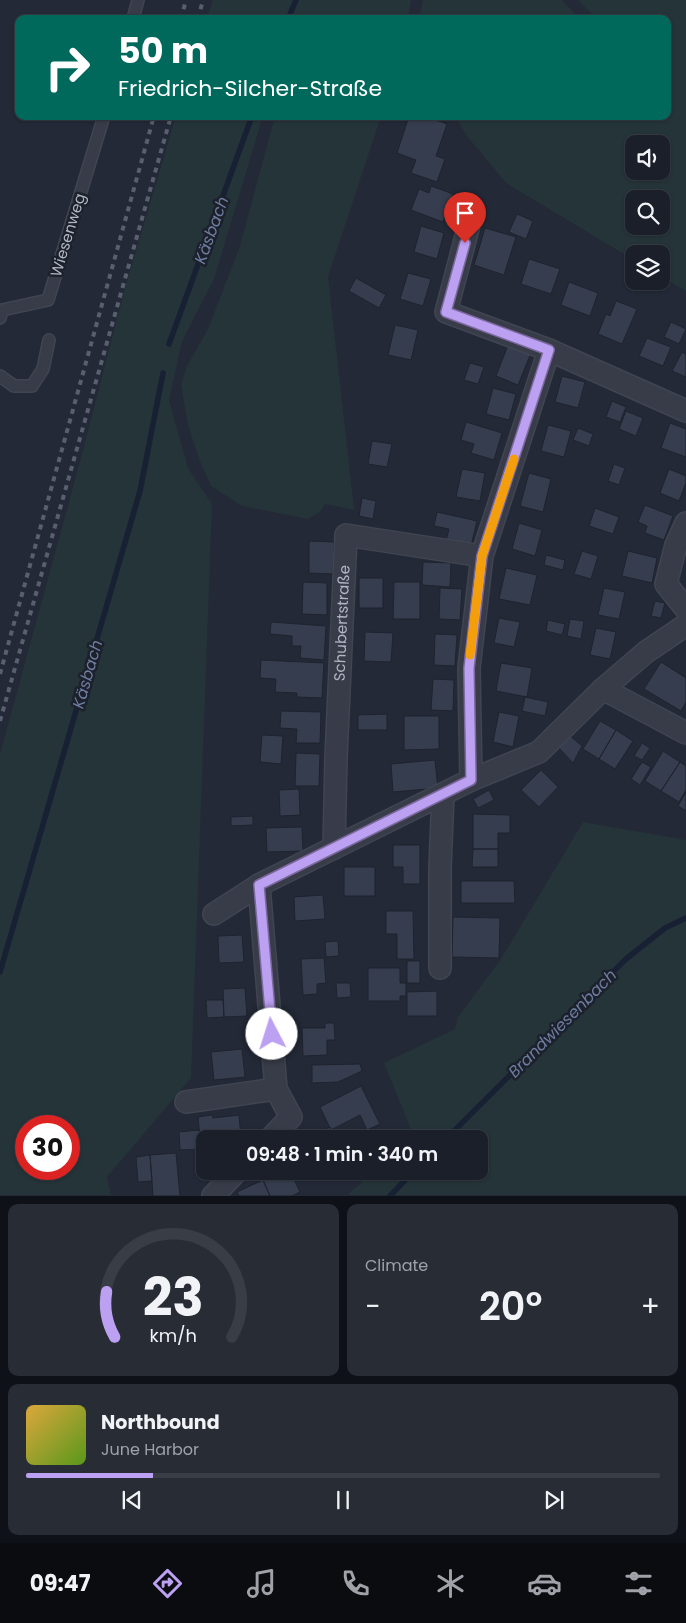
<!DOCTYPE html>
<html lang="en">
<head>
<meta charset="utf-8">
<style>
	:root { --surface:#1a1f29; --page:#272c35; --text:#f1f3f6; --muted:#9fa2a8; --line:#383d46; --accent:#bca0f2 }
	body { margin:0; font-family:Poppins,sans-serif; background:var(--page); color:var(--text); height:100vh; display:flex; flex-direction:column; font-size:19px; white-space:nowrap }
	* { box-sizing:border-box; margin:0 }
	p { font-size:16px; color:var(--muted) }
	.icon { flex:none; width:28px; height:28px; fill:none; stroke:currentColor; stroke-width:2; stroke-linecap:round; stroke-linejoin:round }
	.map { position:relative; height:1196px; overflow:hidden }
	.details { display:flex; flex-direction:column; gap:8px; padding:8px; background:#0e1117; flex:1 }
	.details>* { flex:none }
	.top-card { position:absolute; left:15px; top:15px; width:656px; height:105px; border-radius:10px; box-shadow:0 1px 4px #0004,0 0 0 1px var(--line); background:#00695c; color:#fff; overflow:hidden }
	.tools { position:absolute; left:625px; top:135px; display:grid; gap:10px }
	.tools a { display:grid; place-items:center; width:45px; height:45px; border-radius:10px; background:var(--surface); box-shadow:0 1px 4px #0004,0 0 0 1px var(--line); font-size:25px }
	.speed { position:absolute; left:15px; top:1115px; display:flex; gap:10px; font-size:25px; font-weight:700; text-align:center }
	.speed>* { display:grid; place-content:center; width:65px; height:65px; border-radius:50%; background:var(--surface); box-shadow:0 1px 4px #0004,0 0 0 1px var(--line); line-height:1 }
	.speed .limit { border:8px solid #d22; background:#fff; color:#111 }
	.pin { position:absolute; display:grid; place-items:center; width:42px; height:42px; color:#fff; margin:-51px -21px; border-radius:50% 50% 50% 0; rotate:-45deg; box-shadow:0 0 5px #0007 }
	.pin .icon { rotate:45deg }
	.me { position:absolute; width:55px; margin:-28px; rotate:355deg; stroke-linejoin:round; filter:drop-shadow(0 0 4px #0008) }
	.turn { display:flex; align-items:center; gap:18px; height:105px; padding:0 20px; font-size:22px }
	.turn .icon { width:65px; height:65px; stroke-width:2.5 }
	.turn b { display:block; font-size:35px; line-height:42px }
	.big { font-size:38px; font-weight:600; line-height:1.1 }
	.details .card { flex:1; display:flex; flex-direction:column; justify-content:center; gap:8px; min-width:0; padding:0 18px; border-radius:10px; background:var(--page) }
	.details .dial { align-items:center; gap:0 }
	.dial svg { height:130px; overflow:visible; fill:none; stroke:var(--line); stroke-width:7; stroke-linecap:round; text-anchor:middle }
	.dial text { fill:var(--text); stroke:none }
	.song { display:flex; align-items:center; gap:15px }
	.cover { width:60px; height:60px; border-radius:8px; background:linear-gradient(135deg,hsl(40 70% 55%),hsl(90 70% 35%)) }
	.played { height:5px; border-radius:2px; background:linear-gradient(90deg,var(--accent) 20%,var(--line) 20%) }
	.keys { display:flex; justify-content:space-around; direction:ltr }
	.heat { display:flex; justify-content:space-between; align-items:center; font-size:28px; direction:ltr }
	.details .tiles { flex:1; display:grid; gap:8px; grid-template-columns:1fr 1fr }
	.card:last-child { grid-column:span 2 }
	.trip { position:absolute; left:196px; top:1130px; width:292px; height:50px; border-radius:10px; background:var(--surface); box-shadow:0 1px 4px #0004,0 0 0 1px var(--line); font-weight:600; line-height:50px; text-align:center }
	.tabs { display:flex; height:80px; justify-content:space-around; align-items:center; background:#0a0c10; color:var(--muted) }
	.tabs .icon { width:35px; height:35px }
	.tabs .current { color:var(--accent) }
	.tabs b { font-size:22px; color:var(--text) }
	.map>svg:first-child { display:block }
	.green { fill:#253438; fill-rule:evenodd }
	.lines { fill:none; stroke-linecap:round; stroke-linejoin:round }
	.stream { stroke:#182034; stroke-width:5.5 }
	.building { fill:#363d4e; stroke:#1e232e }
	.service-casing { stroke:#404551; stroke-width:14 }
	.minor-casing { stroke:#404551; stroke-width:24 }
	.service { stroke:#373c48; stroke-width:11 }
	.minor { stroke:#373c48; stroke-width:21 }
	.rail { stroke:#595f6e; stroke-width:4; stroke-dasharray:5 5; stroke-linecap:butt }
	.route-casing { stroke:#7a689d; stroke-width:12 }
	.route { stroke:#bca0f2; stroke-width:9 }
	.slow { stroke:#f59e0b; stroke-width:9 }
	.labels { text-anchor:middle; stroke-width:5; stroke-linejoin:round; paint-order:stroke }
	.street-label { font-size:15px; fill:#b2b6c4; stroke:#1c212c }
	.water-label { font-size:16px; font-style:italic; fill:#6e7da0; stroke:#1c212c }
</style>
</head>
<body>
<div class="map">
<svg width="686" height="1196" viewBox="0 0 686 1196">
	<rect width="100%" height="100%" fill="#232937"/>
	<!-- green -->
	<path class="green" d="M 213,0 L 411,0 L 408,19 L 206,19 Z
		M 423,0 L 562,0 L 580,19 L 419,19 Z
		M 578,0 L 686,0 L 686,291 L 661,276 L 661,254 L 634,254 L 634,260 L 506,183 L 466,135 L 455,116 L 668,116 L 668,19 L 597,19 ZM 634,144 L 661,144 L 661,171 L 634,171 ZM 634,199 L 661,199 L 661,226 L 634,226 Z
		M 176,116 L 263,116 L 214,279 L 182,341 L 169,400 L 188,468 L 212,504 L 191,1078 L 107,1177 L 111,1195 L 0,1195 L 0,754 L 81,458 L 125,288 ZM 69,1126 L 69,1169 L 26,1169 L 26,1126 Z
		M 275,116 L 381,116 L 328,277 L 354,510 L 325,504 L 320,512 L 308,519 L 242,506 L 211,486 L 199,459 L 188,425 L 181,384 L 187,366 L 208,329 L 240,246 Z
		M 583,822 L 686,840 L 686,1195 L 348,1195 L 348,1194 L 376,1171 L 480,1171 L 480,1139 L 415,1139 L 384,1063 L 455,1029 L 458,1017 L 501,959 Z"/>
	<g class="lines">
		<!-- stream -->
		<path class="stream" d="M 288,19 L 296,0
			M 169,344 L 252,116
			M 0,972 L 140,491 L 163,373
			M 446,1139 L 626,959 L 665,928 L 686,918
			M 390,1196 L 414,1171"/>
	</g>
	<!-- building -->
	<path class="building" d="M 409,116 L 425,116 L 447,124 L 436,156 L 445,159 L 437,182 L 411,173 L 416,160 L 397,153 Z
		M 431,186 L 453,194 L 443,222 L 411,210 L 419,189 L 429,193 Z
		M 517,214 L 533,221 L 526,239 L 509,232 Z
		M 421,226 L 444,233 L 437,259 L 414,252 Z
		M 485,228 L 516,237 L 504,275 L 474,265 Z
		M 529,259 L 560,269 L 551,294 L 521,284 Z
		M 408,273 L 431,279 L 423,306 L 400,299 Z
		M 356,278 L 386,295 L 379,308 L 349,291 Z
		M 569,282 L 598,293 L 590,316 L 561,305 Z
		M 616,301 L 637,309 L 622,344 L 598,334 L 606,314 L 610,316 Z
		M 671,322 L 686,329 L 679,344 L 664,337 Z
		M 395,325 L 418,330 L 411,360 L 388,355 Z
		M 647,338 L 671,347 L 663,366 L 639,356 Z
		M 508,345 L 531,353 L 518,385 L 496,376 Z
		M 682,352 L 686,354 L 686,377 L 672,371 Z
		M 470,363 L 484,367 L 478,384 L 464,380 Z
		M 562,376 L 585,382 L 578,408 L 555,402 Z
		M 493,388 L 516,394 L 509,420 L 486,414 Z
		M 612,401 L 626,407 L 620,422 L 606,417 Z
		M 626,411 L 643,418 L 636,436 L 619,429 Z
		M 466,422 L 502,433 L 494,460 L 471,453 L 474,444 L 461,440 Z
		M 670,423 L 686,429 L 686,457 L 661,448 Z
		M 548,425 L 571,431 L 564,457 L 541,451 Z
		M 578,428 L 593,434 L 589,446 L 573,440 Z
		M 372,441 L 392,444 L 387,467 L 368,464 Z
		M 614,464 L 625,468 L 619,485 L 608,481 Z
		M 462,469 L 485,473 L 480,501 L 456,497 Z
		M 669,469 L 686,476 L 686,483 L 679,501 L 660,493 Z
		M 529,473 L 551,479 L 543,512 L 520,506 Z
		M 362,498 L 376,501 L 373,519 L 359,516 Z
		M 645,505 L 673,516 L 664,540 L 645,533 L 647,526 L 638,522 Z
		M 595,508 L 619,517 L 613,534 L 589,526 Z
		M 437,512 L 477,521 L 471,546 L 446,541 L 449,529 L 434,526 Z
		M 519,523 L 542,530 L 535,556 L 512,549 Z
		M 309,541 L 334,542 L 333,574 L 309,573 Z
		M 582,551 L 598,556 L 591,579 L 574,574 Z
		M 628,551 L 657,558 L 652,583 L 622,576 Z
		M 546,555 L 565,560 L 563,570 L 544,565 Z
		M 423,562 L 451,563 L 450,587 L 422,585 Z
		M 506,568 L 537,575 L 530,605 L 499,599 Z
		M 359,578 L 383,578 L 383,608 L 359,608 Z
		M 303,582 L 327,583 L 327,615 L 302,614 Z
		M 394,582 L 420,582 L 420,619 L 393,619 Z
		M 440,588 L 462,589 L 460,620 L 439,619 Z
		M 604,588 L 625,592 L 619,619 L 598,615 Z
		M 655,601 L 665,603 L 661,618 L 651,616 Z
		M 499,618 L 520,622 L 514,647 L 494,643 Z
		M 570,619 L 584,621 L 581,639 L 567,636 Z
		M 548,620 L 565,624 L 562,635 L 546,631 Z
		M 271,622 L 326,626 L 324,660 L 300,658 L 301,646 L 292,646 L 292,636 L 270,634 Z
		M 596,628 L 616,632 L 610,659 L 590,655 Z
		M 365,632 L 393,633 L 391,662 L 364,661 Z
		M 435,634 L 457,635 L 455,666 L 434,665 Z
		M 261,660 L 324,663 L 322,698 L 297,697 L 297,693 L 275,692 L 276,679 L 260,678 Z
		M 661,662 L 686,678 L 686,702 L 681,711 L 644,689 Z
		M 501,663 L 532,668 L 527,697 L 496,691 Z
		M 433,679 L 454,680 L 453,711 L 431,710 Z
		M 525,697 L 548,702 L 545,716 L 522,711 Z
		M 281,711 L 321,712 L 320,743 L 296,743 L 297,729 L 280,728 Z
		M 499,712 L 519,716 L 513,747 L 493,742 Z
		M 387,714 L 387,730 L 358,730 L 358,715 Z
		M 404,716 L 439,716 L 439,749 L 404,750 Z
		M 600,721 L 616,730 L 599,759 L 583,749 Z
		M 616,730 L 633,741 L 615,769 L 599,759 Z
		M 262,735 L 283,736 L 281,764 L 260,762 Z
		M 569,735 L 582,746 L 573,763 L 557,746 Z
		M 642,743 L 650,748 L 642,760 L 634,756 Z
		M 663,751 L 680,762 L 661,791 L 645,781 Z
		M 296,753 L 320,754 L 319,786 L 295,786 Z
		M 435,760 L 438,788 L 393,792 L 391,764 Z
		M 642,762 L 651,767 L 640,785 L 631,779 Z
		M 680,762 L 686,766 L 686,790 L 679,802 L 661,791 Z
		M 541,770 L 558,787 L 539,807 L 521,790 Z
		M 299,789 L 300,815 L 280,816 L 279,790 Z
		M 489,790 L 494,800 L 478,808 L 473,799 Z
		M 686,792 L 686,811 L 678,806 Z
		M 473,814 L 510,815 L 510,833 L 498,833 L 498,849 L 473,849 Z
		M 253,816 L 253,825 L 231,826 L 231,817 Z
		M 302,827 L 303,851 L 267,852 L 266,828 Z
		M 393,845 L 420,845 L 420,884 L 403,884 L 403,867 L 393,867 Z
		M 473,849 L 498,849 L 498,867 L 472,867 Z
		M 344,867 L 375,867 L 375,896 L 344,896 Z
		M 461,881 L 514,881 L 515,903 L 461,903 Z
		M 323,895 L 325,919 L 295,921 L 294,897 Z
		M 386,911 L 413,911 L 414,959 L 397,959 L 397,934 L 386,934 Z
		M 453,917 L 500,918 L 499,958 L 452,957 Z
		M 242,935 L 244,962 L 219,963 L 218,936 Z
		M 338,941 L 339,956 L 326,957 L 325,942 Z
		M 324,958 L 326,983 L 317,984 L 317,994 L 303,995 L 301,959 Z
		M 407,961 L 420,961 L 420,983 L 407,983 Z
		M 368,968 L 400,968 L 400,983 L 406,983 L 406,996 L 400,996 L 400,1001 L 368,1001 Z
		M 336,983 L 350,983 L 351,997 L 337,998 Z
		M 245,988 L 247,1016 L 224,1017 L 223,989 Z
		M 437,991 L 437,1016 L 407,1016 L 407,992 Z
		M 206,1000 L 223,1000 L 224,1017 L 207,1018 Z
		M 325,1023 L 334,1023 L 335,1040 L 327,1040 L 327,1055 L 303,1056 L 302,1028 L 325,1028 Z
		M 242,1049 L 245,1077 L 214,1080 L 211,1052 Z
		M 360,1064 L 362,1071 L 338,1082 L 312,1083 L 312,1065 Z
		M 361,1086 L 380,1124 L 367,1130 L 360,1115 L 331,1130 L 320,1107 Z
		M 212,1115 L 213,1118 L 239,1115 L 241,1138 L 205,1139 L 205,1148 L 201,1149 L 198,1117 Z
		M 330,1127 L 336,1139 L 315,1139 L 314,1136 Z
		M 199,1130 L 201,1149 L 180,1150 L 179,1132 Z
		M 176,1153 L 180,1196 L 153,1196 L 150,1155 Z
		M 150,1155 L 152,1181 L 138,1182 L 136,1157 Z
		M 281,1171 L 290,1171 L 300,1192 L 292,1196 L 270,1196 L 263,1180 Z
		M 263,1180 L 270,1196 L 239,1196 L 237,1192 Z"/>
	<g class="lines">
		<!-- service casing -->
		<g class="service-casing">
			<path id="service" d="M 133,19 L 138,0
				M 0,318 L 2,310 L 48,300 L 104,116
				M 0,376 L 14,386 L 32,386 L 43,369 L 49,340"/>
		</g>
		<!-- minor casing -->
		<g class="minor-casing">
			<g id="minor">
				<path d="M 469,225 L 446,312 L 549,350 L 686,411"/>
				<path d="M 686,523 L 676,545 L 666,584 L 686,609"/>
				<path d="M 603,689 L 686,733"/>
				<path d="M 471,780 L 469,668 L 482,556 L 549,350"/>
				<path id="s1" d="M 334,848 L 336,758 L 346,535 L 482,556"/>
				<path d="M 259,885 L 276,1089 L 291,1117 L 270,1139"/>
				<path d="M 214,914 L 259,885 L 471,780 L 539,752 L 603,689 L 646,652 L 686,625"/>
				<path d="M 440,968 L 440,867 L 443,795"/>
				<path d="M 186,1102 L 276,1089"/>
				<path d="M 213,1196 L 237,1171"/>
			</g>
		</g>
		<!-- service -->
		<use href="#service" class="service"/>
		<!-- minor -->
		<use href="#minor" class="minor"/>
		<!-- rail -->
		<path class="rail" d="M 181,19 L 186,0
			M 198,19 L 203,0
			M 0,674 L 154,116
			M 0,721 L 171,116"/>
	</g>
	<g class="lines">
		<!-- route casing -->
		<g class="route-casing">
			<path id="route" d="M 272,1034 L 259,885 L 471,780 L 469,668 L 482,556 L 549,350 L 446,312 L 465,243"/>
		</g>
		<!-- route -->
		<use href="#route" class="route"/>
		<!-- slow -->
		<path class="slow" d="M 470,655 L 482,556 L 514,459"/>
	</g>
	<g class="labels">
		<!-- street labels -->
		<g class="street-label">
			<text transform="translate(68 235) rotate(-73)" y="5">Wiesenweg</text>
			<text dy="5" stroke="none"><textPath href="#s1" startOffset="225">Schubertstraße</textPath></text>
		</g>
		<!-- water labels -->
		<g class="water-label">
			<text transform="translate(211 230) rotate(-70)" y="6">Käsbach</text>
			<text transform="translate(87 674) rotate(-74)" y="6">Käsbach</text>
			<text transform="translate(562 1023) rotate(-45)" y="6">Brandwiesenbach</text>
		</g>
	</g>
</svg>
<div class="tools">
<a><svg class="icon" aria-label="sound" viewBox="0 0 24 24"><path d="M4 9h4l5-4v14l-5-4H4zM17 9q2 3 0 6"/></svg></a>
<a><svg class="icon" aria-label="search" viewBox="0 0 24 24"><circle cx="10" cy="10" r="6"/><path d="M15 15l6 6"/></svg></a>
<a><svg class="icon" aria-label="layers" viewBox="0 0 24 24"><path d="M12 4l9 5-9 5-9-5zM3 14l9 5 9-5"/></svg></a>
</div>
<div class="speed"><div class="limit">30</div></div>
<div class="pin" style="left:465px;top:243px;background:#d93025"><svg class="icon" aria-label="arrive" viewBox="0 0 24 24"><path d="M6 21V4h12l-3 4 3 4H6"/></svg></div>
<svg class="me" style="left:272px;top:1034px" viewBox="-20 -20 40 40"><circle r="19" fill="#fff"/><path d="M0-13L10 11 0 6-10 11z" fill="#bca0f2"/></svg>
<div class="trip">09:48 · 1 min · 340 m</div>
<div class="top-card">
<div class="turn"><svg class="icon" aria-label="right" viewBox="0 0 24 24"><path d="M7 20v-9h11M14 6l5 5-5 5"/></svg><div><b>50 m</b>Friedrich-Silcher-Straße</div></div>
</div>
</div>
<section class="details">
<div class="tiles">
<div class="card dial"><svg viewBox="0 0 100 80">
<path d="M14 69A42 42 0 1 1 86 69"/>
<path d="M14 69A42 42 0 0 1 9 41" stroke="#bca0f2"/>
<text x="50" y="56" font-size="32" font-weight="700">23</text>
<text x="50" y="72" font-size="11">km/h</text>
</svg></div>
<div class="card"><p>Climate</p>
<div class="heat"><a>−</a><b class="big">20°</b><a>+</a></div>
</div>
<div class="card">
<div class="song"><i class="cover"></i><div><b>Northbound</b><p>June Harbor</p></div></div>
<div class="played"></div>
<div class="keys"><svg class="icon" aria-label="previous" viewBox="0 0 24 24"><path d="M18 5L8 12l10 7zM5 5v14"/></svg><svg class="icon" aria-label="pause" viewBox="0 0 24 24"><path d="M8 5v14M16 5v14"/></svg><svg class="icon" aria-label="next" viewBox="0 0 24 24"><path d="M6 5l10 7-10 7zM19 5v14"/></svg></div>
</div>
</div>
</section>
<nav class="tabs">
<b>09:47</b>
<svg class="icon current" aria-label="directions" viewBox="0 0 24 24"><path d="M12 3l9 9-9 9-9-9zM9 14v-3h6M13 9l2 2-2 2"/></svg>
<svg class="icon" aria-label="music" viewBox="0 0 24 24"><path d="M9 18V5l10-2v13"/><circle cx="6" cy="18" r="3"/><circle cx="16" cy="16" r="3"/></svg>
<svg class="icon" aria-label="phone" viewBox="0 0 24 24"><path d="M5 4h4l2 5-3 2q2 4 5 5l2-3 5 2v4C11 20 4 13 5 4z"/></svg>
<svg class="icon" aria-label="climate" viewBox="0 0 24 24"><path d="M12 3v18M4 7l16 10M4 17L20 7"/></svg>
<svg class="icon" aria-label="car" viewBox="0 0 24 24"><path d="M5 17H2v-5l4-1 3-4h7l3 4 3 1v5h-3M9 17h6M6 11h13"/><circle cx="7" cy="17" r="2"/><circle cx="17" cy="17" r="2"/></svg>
<svg class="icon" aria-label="filters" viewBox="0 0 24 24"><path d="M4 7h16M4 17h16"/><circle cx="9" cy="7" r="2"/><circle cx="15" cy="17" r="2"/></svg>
</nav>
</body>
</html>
